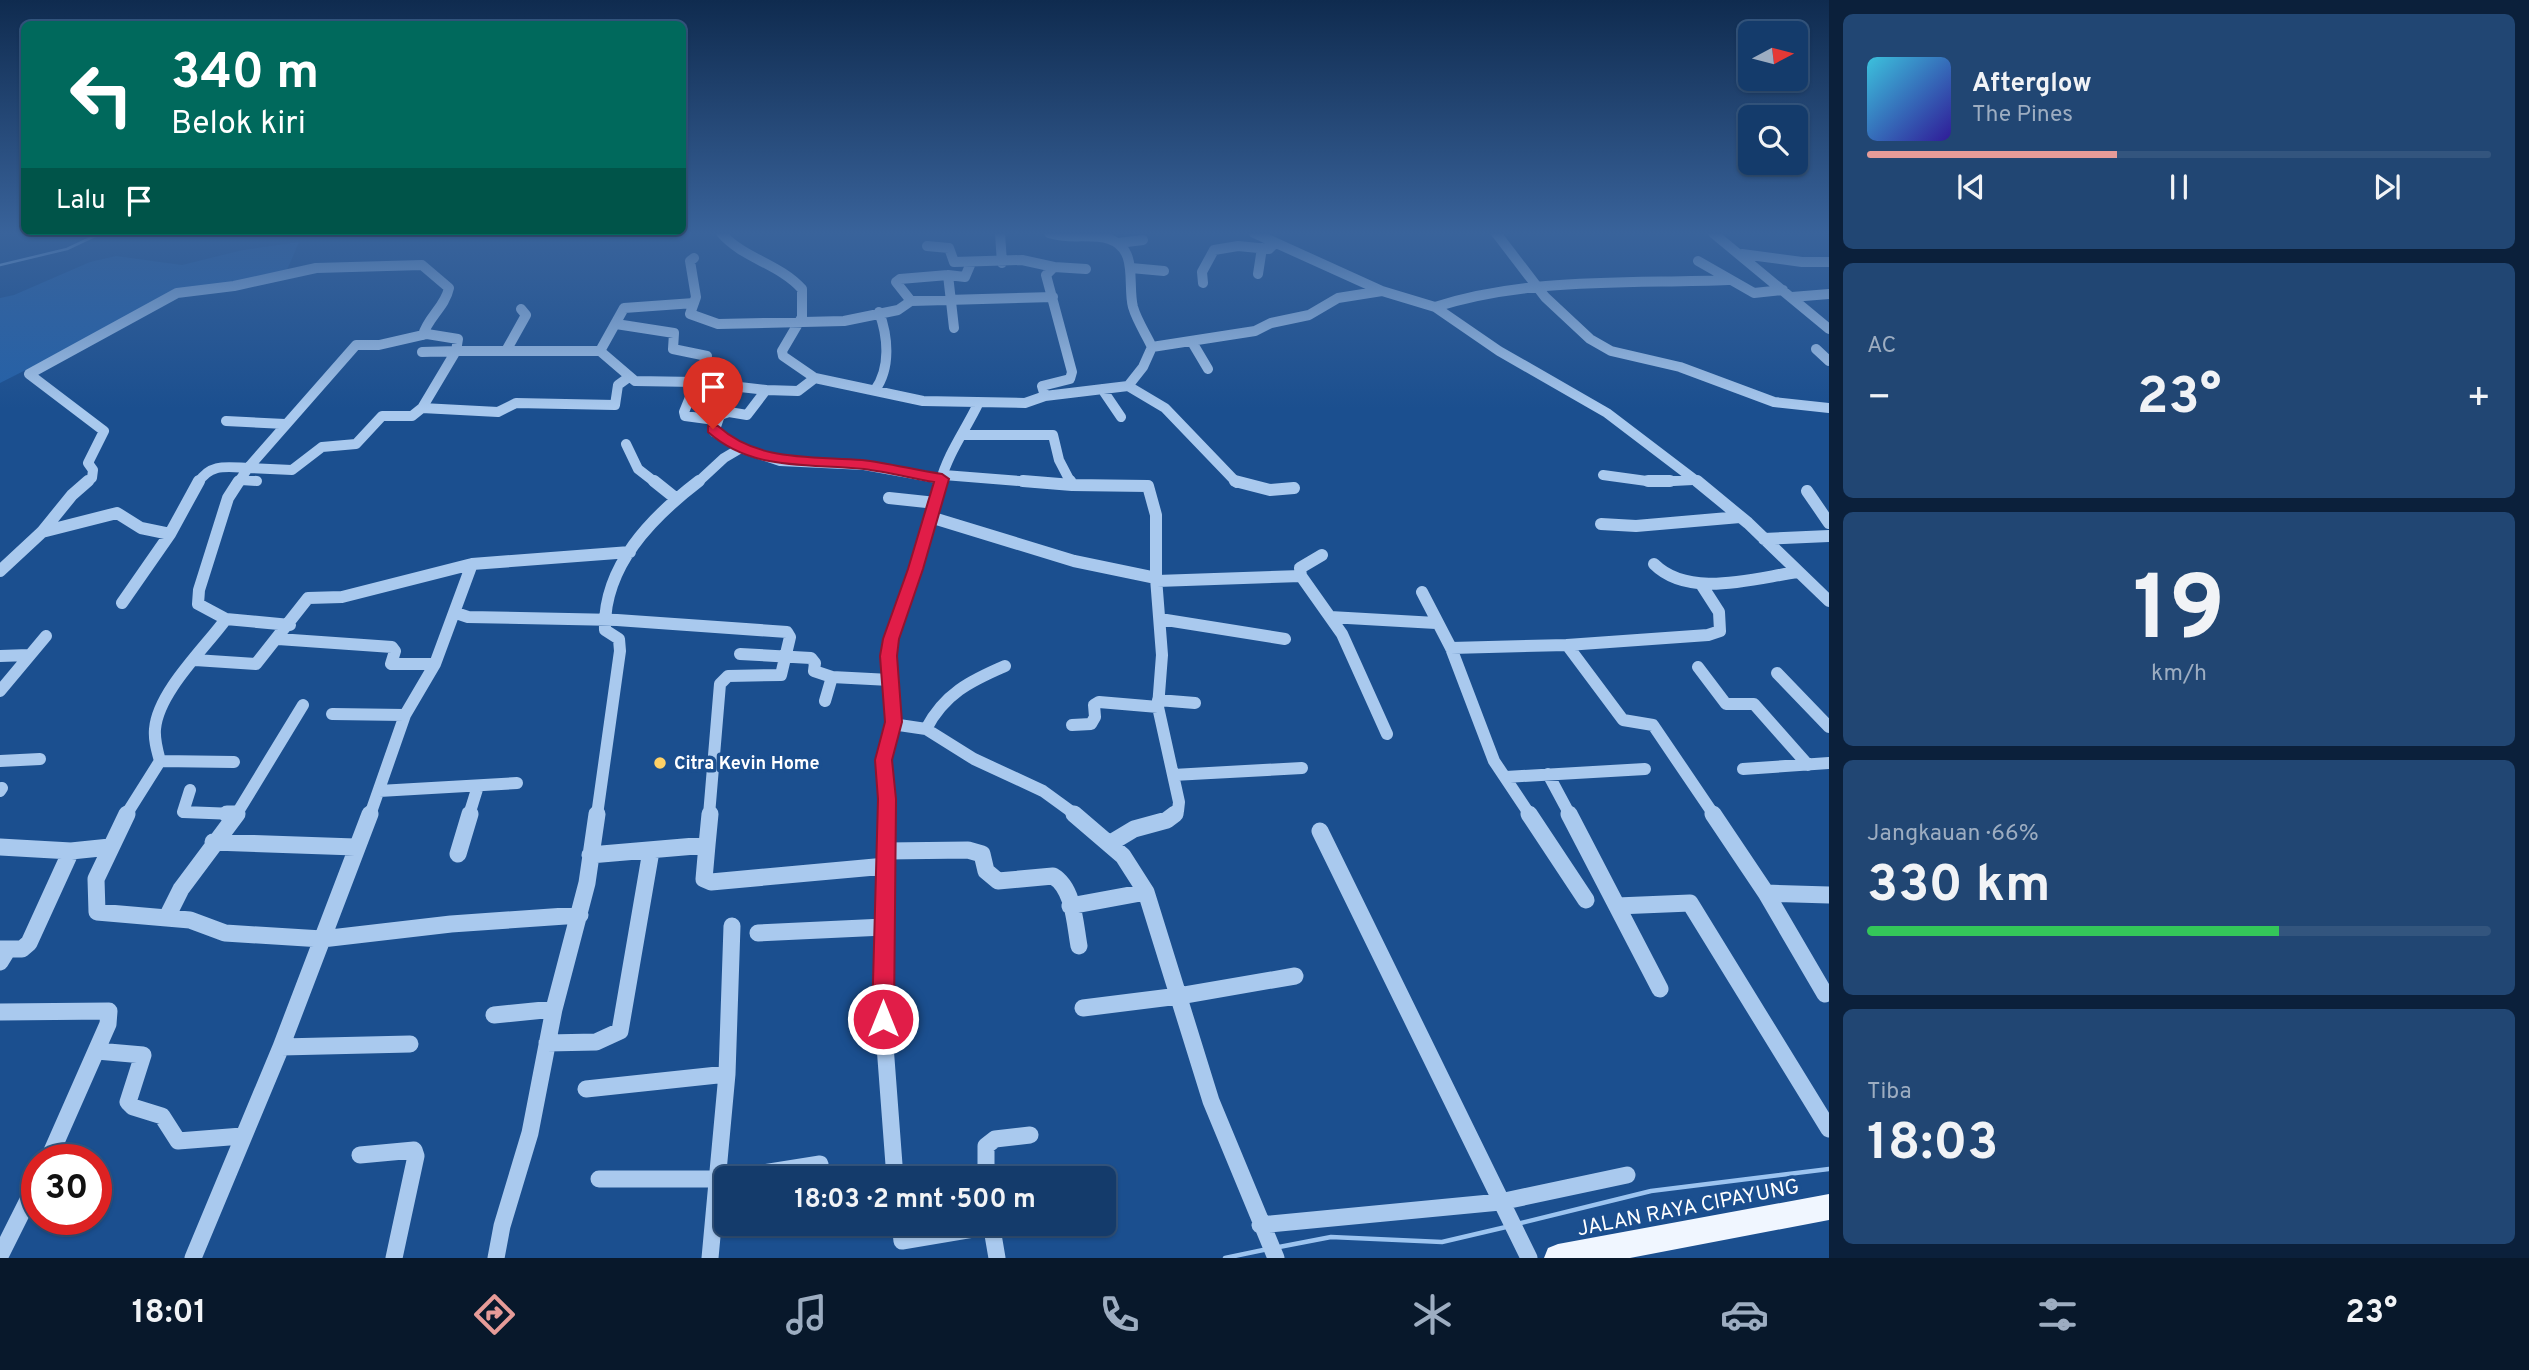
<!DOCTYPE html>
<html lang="id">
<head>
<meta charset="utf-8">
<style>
	:root { --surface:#143b6b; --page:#214673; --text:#f1f3f6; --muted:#9dadc1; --line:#33557e; --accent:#e69b98 }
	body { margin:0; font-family:Overpass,sans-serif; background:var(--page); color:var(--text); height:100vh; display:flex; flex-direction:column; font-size:26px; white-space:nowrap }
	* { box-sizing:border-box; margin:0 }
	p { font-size:23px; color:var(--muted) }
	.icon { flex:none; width:38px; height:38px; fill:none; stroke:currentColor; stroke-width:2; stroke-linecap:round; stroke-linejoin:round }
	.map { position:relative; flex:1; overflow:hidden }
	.sheet { display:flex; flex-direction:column; gap:14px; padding:14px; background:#0b203b; width:700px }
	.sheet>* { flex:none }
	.top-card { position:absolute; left:21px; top:21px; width:665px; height:214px; border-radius:10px; box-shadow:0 2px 5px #0004,0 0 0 2px var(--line); background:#00695c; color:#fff; overflow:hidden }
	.needle { width:46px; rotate:83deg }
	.tools { position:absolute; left:1738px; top:21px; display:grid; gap:14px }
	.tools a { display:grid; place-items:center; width:70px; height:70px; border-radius:10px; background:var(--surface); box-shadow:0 2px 5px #0004,0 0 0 2px var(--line); font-size:35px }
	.speed { position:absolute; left:21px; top:1144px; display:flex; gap:14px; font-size:35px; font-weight:700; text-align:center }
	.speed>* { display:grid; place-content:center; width:91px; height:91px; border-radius:50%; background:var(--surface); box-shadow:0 2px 5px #0004,0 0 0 2px var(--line); line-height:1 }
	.speed .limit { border:10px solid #d22; background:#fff; color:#111 }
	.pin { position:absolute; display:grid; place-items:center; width:60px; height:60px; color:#fff; margin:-72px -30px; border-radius:50% 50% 50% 0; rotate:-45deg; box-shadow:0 0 7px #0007 }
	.pin .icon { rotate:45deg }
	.me { position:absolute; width:77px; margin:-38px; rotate:0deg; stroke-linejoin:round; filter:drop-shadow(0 0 5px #0008) }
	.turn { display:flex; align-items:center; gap:24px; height:147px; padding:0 35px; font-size:32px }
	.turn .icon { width:91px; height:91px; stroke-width:2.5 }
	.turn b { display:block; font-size:49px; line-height:60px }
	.then { display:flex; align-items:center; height:66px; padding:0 35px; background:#0003; gap:14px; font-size:26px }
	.big { font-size:52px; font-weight:700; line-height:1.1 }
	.sheet .card { flex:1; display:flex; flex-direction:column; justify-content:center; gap:10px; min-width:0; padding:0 24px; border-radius:10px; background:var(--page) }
	.sheet .dial { align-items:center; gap:0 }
	.dial b { font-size:91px; line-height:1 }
	.song { display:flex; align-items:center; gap:21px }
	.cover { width:84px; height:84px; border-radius:10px; background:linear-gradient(135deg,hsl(190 70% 55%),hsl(250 70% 35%)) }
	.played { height:7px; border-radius:4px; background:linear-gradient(90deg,var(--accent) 40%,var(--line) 40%) }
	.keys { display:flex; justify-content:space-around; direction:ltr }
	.heat { display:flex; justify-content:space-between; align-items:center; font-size:38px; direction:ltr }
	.charge { height:10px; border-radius:5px; background:linear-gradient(90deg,#34c759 66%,var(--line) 0) }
	.trip { position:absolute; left:714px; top:1166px; width:402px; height:70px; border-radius:10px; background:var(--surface); box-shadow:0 2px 5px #0004,0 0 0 2px var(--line); font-weight:700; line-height:70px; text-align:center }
	.tab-bar { display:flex; height:112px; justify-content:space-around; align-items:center; background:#08182b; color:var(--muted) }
	.tab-bar .icon { width:49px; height:49px }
	.tab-bar .on { color:var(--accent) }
	.tab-bar b { font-size:32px; color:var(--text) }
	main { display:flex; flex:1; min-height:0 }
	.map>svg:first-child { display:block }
	.green { fill:#2461a8 }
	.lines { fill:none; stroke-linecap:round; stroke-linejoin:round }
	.stream-far1 { stroke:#9cc4f0; stroke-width:2.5 }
	.stream { stroke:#9cc4f0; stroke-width:4.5 }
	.minor-far2 { stroke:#a9c9ee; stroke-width:10 }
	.minor-far1 { stroke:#a9c9ee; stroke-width:12 }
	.minor { stroke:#a9c9ee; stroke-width:17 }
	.major { fill:#f0f6ff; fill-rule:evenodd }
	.route { fill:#e11d48; stroke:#92132f; stroke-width:2 }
	.poi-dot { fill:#ffd166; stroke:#1b4f8f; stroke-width:2.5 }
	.labels { text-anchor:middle; stroke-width:7; stroke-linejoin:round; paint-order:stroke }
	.poi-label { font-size:18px; font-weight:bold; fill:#fff; stroke:#1b4f8f; text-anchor:start }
	.near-street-label { font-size:21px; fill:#fff; stroke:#1b4f8f }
</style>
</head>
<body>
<main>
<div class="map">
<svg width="1829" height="1258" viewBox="0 0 1829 1258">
	<rect width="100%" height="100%" fill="#1b4f8f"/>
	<!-- green -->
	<path class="green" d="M 299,242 L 287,270 L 230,284 L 186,289 L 0,383 L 0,298 L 14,295 L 90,262 L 116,256 L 182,265 L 243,250 Z"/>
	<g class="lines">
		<!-- stream-far1 -->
		<path class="stream-far1" d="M 0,265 L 67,249 L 101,233"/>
		<!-- stream -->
		<path class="stream" d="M 1517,1224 L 1651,1191 L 1829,1169
			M 1279,1247 L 1331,1237 L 1442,1242 L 1506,1227
			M 1225,1258 L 1268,1249"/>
		<!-- minor-far2 -->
		<path class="minor-far2" d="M 721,233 C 744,259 778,263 802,289 L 802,317 L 782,351 L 783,356 L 815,378 L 923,401 L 1025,403 L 1045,396 L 1128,386 L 1143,367 L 1152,347 L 1255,331 L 1271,323 L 1309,315 L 1338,298 L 1382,291
			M 1000,233 L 1002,263
			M 1049,233 C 1069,240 1090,233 1109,239 C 1139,249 1127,284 1133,307 C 1137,321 1146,334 1152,347
			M 1254,233 L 1382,291 L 1435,307 L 1499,351 L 1607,413 L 1699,483
			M 1496,233 L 1545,297 L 1590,339 L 1611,351 L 1680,367 L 1774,402 L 1829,408
			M 1713,233 L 1829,329
			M 1118,243 L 1143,240
			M 927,246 L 949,248 L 954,262 L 1022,260 L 1054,267
			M 1742,254 L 1802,262 L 1829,262
			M 694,258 L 690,261 L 696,297 L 690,314 L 718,324 L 844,321 L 898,310 L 911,301 L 896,282 L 900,279 L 948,275
			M 1698,261 L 1754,293 L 1783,290
			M 1131,268 L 1164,271
			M 1258,274 L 1262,248
			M 1203,283 L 1202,272 L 1214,250 L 1238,246 L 1269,249 L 1274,244
			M 1792,297 L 1829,294
			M 911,301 L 1053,297
			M 1435,307 C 1528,277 1631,284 1728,280
			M 616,324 L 674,333 L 673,349 L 707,356 L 684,412 L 685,416 L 715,420
			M 954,328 L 948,275 L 965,277 L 971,263
			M 1192,342 L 1208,369
			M 507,349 L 526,315 L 521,309
			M 1816,349 L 1829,361
			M 456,351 L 422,408 L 498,412 L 516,403 L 615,405 L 618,385 L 629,377
			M 600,351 L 624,308 L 694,303
			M 422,352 L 456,351
			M 1128,386 L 1165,408 L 1237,483
			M 1102,389 L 1121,417
			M 875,390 C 891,368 888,336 879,312
			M 1045,396 L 1042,386 L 1070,379 L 1072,372 L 1046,275 L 1054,267 L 1086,269
			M 226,421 L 285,424
			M 963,435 L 1053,435 L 1059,460 L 1071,483
			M 626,444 L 638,469 L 656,483
			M 741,448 L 780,461 L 864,465 L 942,479
			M 944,475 L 1045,483
			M 1603,475 L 1654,482 L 1693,480
			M 241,480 L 257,481
			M 86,483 L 92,478 L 93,470 L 88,463 L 104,431 L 29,374 L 177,293 L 234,286 L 316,268 L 422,265 L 449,288 C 445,307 428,317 423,335
			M 198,483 C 210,463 227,467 248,468 L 356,345 L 379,345 L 427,334 L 458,339 L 456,351 L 600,351 L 635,381 L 696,382 L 766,390
			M 238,483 L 248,468 L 292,470 L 322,447 L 356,444 L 382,416 L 412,416 L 422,408
			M 697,483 L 724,458 L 741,448 L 714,432 L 720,415 L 729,412 L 747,415 L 766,390 L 798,391 L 815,378
			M 940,483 C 948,453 965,431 978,404"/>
		<!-- minor-far1 -->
		<path class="minor-far1" d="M 239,481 L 228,498 L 199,590 L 198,604 L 226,619 L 290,625
			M 654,481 L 674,497
			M 940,481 L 916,569 L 891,639 L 888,656 L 891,716 L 899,725 L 926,729 L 974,759 L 1043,791 L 1076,815
			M 1023,481 L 1072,485
			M 1070,481 L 1072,485 L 1148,486 L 1156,515 L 1156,578 L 1162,655 L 1158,707 L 1179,802 L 1178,811 L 1173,815
			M 1235,481 L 1270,490 L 1294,488
			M 1648,481 L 1670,481
			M 1697,481 L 1748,523 L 1829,601
			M 1807,491 L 1829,523
			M 889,498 L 936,503
			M 930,517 L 1074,561 L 1156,578
			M 1601,524 L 1636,526 L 1740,517
			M 42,532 L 117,513 L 141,528 L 170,534
			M 1764,539 L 1829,536
			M 1322,555 L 1300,568 L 1301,576 L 1342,634 L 1387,734
			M 1654,564 C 1689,599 1754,578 1798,572
			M 0,571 L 42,532 L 72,495 L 88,481
			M 1157,581 L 1301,576
			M 1422,592 L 1451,648 L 1494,761 L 1530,815
			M 122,603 L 170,534 L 199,481
			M 456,613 L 468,617 L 617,620 L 787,632 L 790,637 L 781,675 L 728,676 L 720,684 L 709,815
			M 1330,617 L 1436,623
			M 1160,619 L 1285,639
			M 278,639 L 392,647 L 395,651 L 391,664 L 435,664
			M 1567,645 L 1708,635 L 1720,631 L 1719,612 L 1701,584
			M 1451,648 L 1567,645 L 1623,720 L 1653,725 L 1714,815
			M 740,654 L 811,658 L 815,663 L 814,671 L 832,677
			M 0,656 L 29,655
			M 195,660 L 256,664 L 308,598 L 342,597 L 472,564 L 630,552
			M 1698,667 L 1726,704 L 1754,704 L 1808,765
			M 1777,673 L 1829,727
			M 0,691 L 46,636
			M 1158,700 L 1195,703
			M 825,701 L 832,677 L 890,680
			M 332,714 L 405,715
			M 1072,725 L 1091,724 L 1095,717 L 1094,705 L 1099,702 L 1158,707
			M 926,729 C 944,694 970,681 1005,666
			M 0,761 L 40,759
			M 160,761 L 234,762
			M 1743,769 L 1829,763
			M 1548,774 L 1570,815
			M 1173,775 L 1302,768
			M 1506,777 L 1645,769
			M 190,790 L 183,812 L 235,814
			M 0,791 L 2,788
			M 379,791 L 517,783
			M 126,815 L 160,761 C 157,750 154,740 155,729 C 158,692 205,648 226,619
			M 236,815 L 303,705
			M 370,815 L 405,715 L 435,664 L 472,564
			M 469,815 L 478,786
			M 597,815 L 620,651 L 619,639 L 605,630 C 603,566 652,517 699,481
			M 887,815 L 883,760 L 894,722"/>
		<!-- minor -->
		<path class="minor" d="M 127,814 L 96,879 L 97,912 L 190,920 L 225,933 L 322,939 L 451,924 L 580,915
			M 227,814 L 235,814
			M 1074,814 L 1123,856 L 1146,892 L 1211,1101 L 1276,1258
			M 1529,814 L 1586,900
			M 1569,814 L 1660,989
			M 1713,814 L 1766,893 L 1829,895
			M 1320,831 L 1529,1258
			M 213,842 L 355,847
			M 1109,844 L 1134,829 L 1167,820 L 1175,814
			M 707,845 L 710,814
			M 0,847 L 71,851 L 29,943 L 22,949 L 0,949
			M 71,851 L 110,847
			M 887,851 L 968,850 L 982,854 L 986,871 L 998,881 L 1053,876 C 1074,888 1075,925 1079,946
			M 458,854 L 470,814
			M 590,855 L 707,845 L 704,879 L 711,882 L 886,866 L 887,814
			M 886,866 L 883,1019 L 895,1178
			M 1766,893 L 1825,994
			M 1070,906 L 1146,892
			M 1617,906 L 1690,903 L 1829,1129
			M 167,917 L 181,889 L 237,814
			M 758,933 L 884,927
			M 0,962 L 8,949
			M 1083,1008 L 1179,996 L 1295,976
			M 0,1012 L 109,1011 L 108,1024 L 48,1160
			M 494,1015 L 554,1009
			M 547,1043 L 596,1042 L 620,1031 L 651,851
			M 281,1047 L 410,1044
			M 97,1051 L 143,1055 L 128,1102 L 133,1107 L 162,1116 L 178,1141 L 242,1136
			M 586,1089 L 727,1074
			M 360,1155 L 414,1150 L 416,1156 L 394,1258
			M 732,1178 L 820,1164
			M 986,1178 L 986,1146 L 995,1139 L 1030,1135
			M 599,1179 L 725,1179
			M 900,1223 L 902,1241 L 991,1226
			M 991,1223 L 997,1258
			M 1260,1225 L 1500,1202 L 1627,1175
			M 0,1256 L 37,1182
			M 193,1258 L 281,1047 L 370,814
			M 496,1258 L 502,1226 L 530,1133 L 554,1009 L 587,883 L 597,814
			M 710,1258 L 727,1074 L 732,926"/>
		<!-- major -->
		<path class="major" d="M 1829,1194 L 1829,1220 L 1630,1258 L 1544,1258 L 1548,1248 L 1558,1244 Z"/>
	</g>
	<!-- sky -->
	<linearGradient id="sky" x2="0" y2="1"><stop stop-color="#0f2b4f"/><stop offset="0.57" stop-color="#39639b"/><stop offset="1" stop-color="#39639b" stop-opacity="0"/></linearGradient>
	<rect width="1829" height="409" fill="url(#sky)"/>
	<!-- route -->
	<path class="route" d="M 708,426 L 718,426 C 758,462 811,456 862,460 C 888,463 915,470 942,474 L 949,479 L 923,569 L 899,639 L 897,656 L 902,722 L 892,760 L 896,799 L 894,1019 L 891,1027 L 883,1030 L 875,1027 L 872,1019 L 878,799 L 875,760 L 885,722 L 880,656 L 883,639 L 908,569 L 934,482 C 911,478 887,472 864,469 C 809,463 753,472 708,432 Z"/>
	<!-- markers -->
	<circle class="poi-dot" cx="660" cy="763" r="7"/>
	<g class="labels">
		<!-- poi labels -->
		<g class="poi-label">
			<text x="674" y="769">Citra Kevin Home</text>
		</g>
		<!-- near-street labels -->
		<g class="near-street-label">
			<text transform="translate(1688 1207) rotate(-11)" y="7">JALAN RAYA CIPAYUNG</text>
		</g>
	</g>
</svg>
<div class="tools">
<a><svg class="needle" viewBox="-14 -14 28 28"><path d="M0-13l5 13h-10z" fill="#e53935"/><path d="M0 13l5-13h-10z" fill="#9dadc1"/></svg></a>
<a><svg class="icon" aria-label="search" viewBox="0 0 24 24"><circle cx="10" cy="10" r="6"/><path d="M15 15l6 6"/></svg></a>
</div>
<div class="speed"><div class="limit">30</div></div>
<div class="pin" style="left:713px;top:429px;background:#d93025"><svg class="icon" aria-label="arrive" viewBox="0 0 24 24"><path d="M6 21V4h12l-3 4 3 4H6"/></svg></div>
<svg class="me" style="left:883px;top:1019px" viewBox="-20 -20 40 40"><circle r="17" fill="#e11d48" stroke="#fff" stroke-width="3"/><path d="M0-11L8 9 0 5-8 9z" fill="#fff"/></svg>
<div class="trip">18:03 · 2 mnt · 500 m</div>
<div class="top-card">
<div class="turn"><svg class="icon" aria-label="left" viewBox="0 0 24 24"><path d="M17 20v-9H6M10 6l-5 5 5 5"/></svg><div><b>340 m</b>Belok kiri</div></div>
<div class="then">Lalu<svg class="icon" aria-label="arrive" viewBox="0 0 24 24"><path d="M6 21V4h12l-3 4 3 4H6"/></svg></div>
</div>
</div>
<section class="sheet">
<div class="card">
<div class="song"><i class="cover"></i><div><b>Afterglow</b><p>The Pines</p></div></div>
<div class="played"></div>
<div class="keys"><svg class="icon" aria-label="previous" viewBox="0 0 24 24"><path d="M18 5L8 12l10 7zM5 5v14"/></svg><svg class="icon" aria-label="pause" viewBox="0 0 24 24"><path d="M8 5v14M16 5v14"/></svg><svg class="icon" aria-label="next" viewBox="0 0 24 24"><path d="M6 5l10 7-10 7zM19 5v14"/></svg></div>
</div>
<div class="card"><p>AC</p>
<div class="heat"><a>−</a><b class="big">23°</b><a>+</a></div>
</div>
<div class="card dial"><b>19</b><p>km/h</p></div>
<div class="card"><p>Jangkauan · 66%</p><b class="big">330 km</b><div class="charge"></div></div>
<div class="card"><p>Tiba</p><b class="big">18:03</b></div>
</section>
</main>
<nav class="tab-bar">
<b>18:01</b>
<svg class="icon on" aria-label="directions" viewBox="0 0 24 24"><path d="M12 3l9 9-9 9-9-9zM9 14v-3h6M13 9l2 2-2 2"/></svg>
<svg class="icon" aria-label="music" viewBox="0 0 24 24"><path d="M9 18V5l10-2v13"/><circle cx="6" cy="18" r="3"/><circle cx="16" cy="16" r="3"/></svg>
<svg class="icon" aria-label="phone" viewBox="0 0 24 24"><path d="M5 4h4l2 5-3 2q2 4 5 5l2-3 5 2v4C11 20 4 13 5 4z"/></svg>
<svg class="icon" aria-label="climate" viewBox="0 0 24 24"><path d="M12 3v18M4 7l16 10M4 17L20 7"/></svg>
<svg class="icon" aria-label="car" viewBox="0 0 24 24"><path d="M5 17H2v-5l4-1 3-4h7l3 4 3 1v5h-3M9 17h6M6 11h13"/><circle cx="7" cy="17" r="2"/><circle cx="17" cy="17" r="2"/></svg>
<svg class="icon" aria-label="filters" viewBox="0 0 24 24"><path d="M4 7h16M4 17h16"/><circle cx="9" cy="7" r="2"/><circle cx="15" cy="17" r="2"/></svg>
<b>23°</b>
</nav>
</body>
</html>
